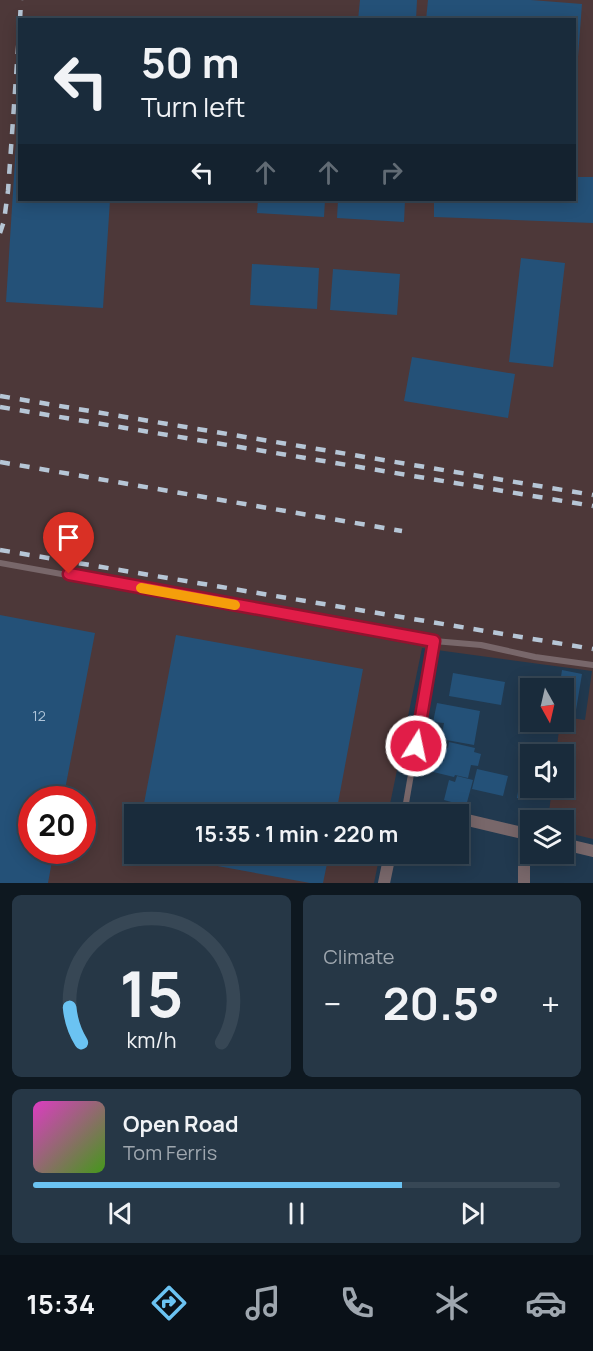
<!DOCTYPE html>
<html lang="en">
<head>
<meta charset="utf-8">
<style>
	:root { --surface:#192b3b; --page:#263746; --text:#f1f3f6; --muted:#9fa7af; --line:#374755; --accent:#6bc3f2 }
	body { margin:0; font-family:Manrope,sans-serif; background:var(--page); color:var(--text); height:100vh; display:flex; flex-direction:column; font-size:22px; white-space:nowrap }
	* { box-sizing:border-box; margin:0 }
	p { font-size:20px; color:var(--muted) }
	.icon { flex:none; width:33px; height:33px; fill:none; stroke:currentColor; stroke-width:2; stroke-linecap:round; stroke-linejoin:round }
	.map { position:relative; height:883px; overflow:hidden }
	.drawer { display:flex; flex-direction:column; gap:12px; padding:12px; background:#0e1820; flex:1 }
	.drawer>* { flex:none }
	.guide { position:absolute; left:18px; top:18px; width:558px; height:183px; border-radius:0px; box-shadow:0 3px 15px #0003,0 0 0 2px var(--line); background:#192b3b; color:var(--text); overflow:hidden }
	.needle { width:39px; rotate:172deg }
	.tools { position:absolute; left:520px; top:678px; display:grid; gap:12px }
	.tools a { display:grid; place-items:center; width:54px; height:54px; border-radius:0px; background:var(--surface); box-shadow:0 3px 15px #0003,0 0 0 2px var(--line); font-size:30px }
	.speed { position:absolute; left:18px; top:786px; display:flex; gap:12px; font-size:30px; font-weight:700; text-align:center }
	.speed>* { display:grid; place-content:center; width:78px; height:78px; border-radius:50%; background:var(--surface); box-shadow:0 3px 15px #0003,0 0 0 2px var(--line); line-height:1 }
	.speed .limit { border:9px solid #d22; background:#fff; color:#111 }
	.pin { position:absolute; display:grid; place-items:center; width:51px; height:51px; color:#fff; margin:-62px -26px; border-radius:50% 50% 50% 0; rotate:-45deg; box-shadow:0 0 6px #0007 }
	.pin .icon { rotate:45deg }
	.me { position:absolute; width:66px; margin:-33px; rotate:10deg; stroke-linejoin:round; filter:drop-shadow(0 0 4px #0008) }
	.turn { display:flex; align-items:center; gap:21px; height:126px; padding:0 24px; font-size:27px }
	.turn .icon { width:78px; height:78px; stroke-width:2.5 }
	.turn b { display:block; font-size:42px; line-height:51px }
	.lanes { display:flex; align-items:center; height:57px; padding:0 24px; background:#0003; justify-content:center; gap:30px; direction:ltr }
	.lanes .off { opacity:.35 }
	.big { font-size:45px; font-weight:700; line-height:1.1 }
	.drawer .widget { flex:1; display:flex; flex-direction:column; justify-content:center; gap:9px; min-width:0; padding:0 21px; border-radius:9px; background:var(--page) }
	.drawer .dial { align-items:center; gap:0 }
	.dial svg { height:156px; overflow:visible; fill:none; stroke:var(--line); stroke-width:7; stroke-linecap:round; text-anchor:middle }
	.dial text { fill:var(--text); stroke:none }
	.song { display:flex; align-items:center; gap:18px }
	.cover { width:72px; height:72px; border-radius:9px; background:linear-gradient(135deg,hsl(310 70% 55%),hsl(100 70% 35%)) }
	.played { height:6px; border-radius:3px; background:linear-gradient(90deg,var(--accent) 70%,var(--line) 70%) }
	.keys { display:flex; justify-content:space-around; direction:ltr }
	.heat { display:flex; justify-content:space-between; align-items:center; font-size:33px; direction:ltr }
	.drawer .tiles { flex:1; display:grid; gap:12px; grid-template-columns:1fr 1fr }
	.widget:last-child { grid-column:span 2 }
	.trip { position:absolute; left:124px; top:804px; width:345px; height:60px; border-radius:0px; background:var(--surface); box-shadow:0 3px 15px #0003,0 0 0 2px var(--line); font-weight:700; line-height:60px; text-align:center }
	.tabs { display:flex; height:96px; justify-content:space-around; align-items:center; background:#0a1118; color:var(--muted) }
	.tabs .icon { width:42px; height:42px }
	.tabs .active { color:var(--accent) }
	.tabs b { font-size:27px; color:var(--text) }
	.map>svg:first-child { display:block }
	.industrial { fill:#4d3839; fill-rule:evenodd }
	.building { fill:#245178 }
	.lines { fill:none; stroke-linecap:round; stroke-linejoin:round }
	.service { stroke:#78676a; stroke-width:6 }
	.minor { stroke:#78676a; stroke-width:12 }
	.rail { stroke:#b6c6d6; stroke-width:4.5; stroke-dasharray:10 10; stroke-linecap:butt }
	.route-casing { stroke:#92132f; stroke-width:15 }
	.route { stroke:#e11d48; stroke-width:10 }
	.slow { stroke:#f59e0b; stroke-width:10 }
	.labels { text-anchor:middle; stroke-width:6; stroke-linejoin:round; paint-order:stroke }
	.number-label { font-size:14px; fill:#aec4d9 }
</style>
</head>
<body>
<div class="map">
<svg width="593" height="883" viewBox="0 0 593 883">
	<rect width="100%" height="100%" fill="#21394f"/>
	<!-- industrial -->
	<path class="industrial" d="M 0,0 L 593,0 L 593,839 L 564,832 L 564,820 L 548,820 L 552,788 L 564,788 L 564,754 L 556,754 L 560,722 L 564,722 L 564,717 L 585,720 L 592,671 L 422,648 L 388,814 L 135,814 L 135,854 L 380,854 L 374,883 L 0,883 ZM 20,20 L 574,20 L 574,200 L 20,200 ZM 32,800 L 82,800 L 82,850 L 32,850 Z"/>
	<!-- building -->
	<path class="building" d="M 360,0 L 417,0 L 416,20 L 358,20 Z
		M 428,0 L 531,0 L 582,4 L 576,83 L 574,83 L 574,20 L 426,20 Z
		M 18,113 L 20,113 L 20,200 L 110,200 L 103,308 L 6,302 Z
		M 574,177 L 593,177 L 593,223 L 434,217 L 434,200 L 574,200 Z
		M 258,200 L 325,200 L 324,217 L 257,213 Z
		M 338,200 L 405,200 L 404,222 L 337,218 Z
		M 521,258 L 565,263 L 553,367 L 509,362 Z
		M 252,264 L 319,268 L 317,309 L 250,305 Z
		M 333,269 L 400,274 L 397,315 L 330,310 Z
		M 412,357 L 515,374 L 508,418 L 404,401 Z
		M 0,615 L 95,633 L 63,800 L 32,800 L 32,850 L 54,850 L 48,883 L 0,883 Z
		M 176,635 L 363,669 L 336,814 L 142,814 Z
		M 562,670 L 582,674 L 576,710 L 564,708 L 564,688 L 551,688 L 552,682 L 560,683 Z
		M 453,673 L 505,682 L 501,705 L 449,696 Z
		M 437,703 L 480,711 L 474,745 L 441,739 L 444,723 L 433,722 Z
		M 449,742 L 475,748 L 474,752 L 481,754 L 478,766 L 471,765 L 468,778 L 455,775 L 454,777 L 421,769 L 427,743 L 448,748 Z
		M 523,761 L 531,762 L 531,788 L 545,788 L 544,793 L 535,791 L 534,800 L 517,798 Z
		M 477,769 L 508,776 L 503,796 L 472,789 Z
		M 457,776 L 473,780 L 466,806 L 444,800 L 449,780 L 455,782 Z
		M 157,854 L 329,854 L 323,883 L 310,883 L 157,855 Z"/>
	<g class="lines">
		<!-- service -->
		<path class="service" d="M 0,563 L 434,641 L 481,645 L 535,657 L 593,665
			M 405,809 L 434,641"/>
		<!-- minor -->
		<path class="minor" d="M 399,814 L 405,809 L 415,808 L 443,814
			M 459,818 L 531,835
			M 564,844 L 593,851
			M 384,883 L 390,854
			M 524,883 L 524,834"/>
		<!-- rail -->
		<path class="rail" d="M 20,20 L 21,0
			M 0,233 L 4,221 L 8,191 L 20,20
			M 0,396 L 593,495
			M 0,407 L 593,506
			M 0,462 L 402,531
			M 0,550 L 593,649"/>
	</g>
	<g class="lines">
		<!-- route casing -->
		<g class="route-casing">
			<path id="route" d="M 69,574 L 434,641 L 416,746"/>
		</g>
		<!-- route -->
		<use href="#route" class="route"/>
		<!-- slow -->
		<path class="slow" d="M 141,588 L 235,605"/>
	</g>
	<g class="labels">
		<!-- number labels -->
		<g class="number-label">
			<text x="39" y="721">12</text>
		</g>
	</g>
</svg>
<div class="tools">
<a><svg class="needle" viewBox="-14 -14 28 28"><path d="M0-13l5 13h-10z" fill="#e53935"/><path d="M0 13l5-13h-10z" fill="#9fa7af"/></svg></a>
<a><svg class="icon" aria-label="sound" viewBox="0 0 24 24"><path d="M4 9h4l5-4v14l-5-4H4zM17 9q2 3 0 6"/></svg></a>
<a><svg class="icon" aria-label="layers" viewBox="0 0 24 24"><path d="M12 4l9 5-9 5-9-5zM3 14l9 5 9-5"/></svg></a>
</div>
<div class="speed"><div class="limit">20</div></div>
<div class="pin" style="left:69px;top:574px;background:#d93025"><svg class="icon" aria-label="arrive" viewBox="0 0 24 24"><path d="M6 21V4h12l-3 4 3 4H6"/></svg></div>
<svg class="me" style="left:416px;top:746px" viewBox="-20 -20 40 40"><circle r="17" fill="#e11d48" stroke="#fff" stroke-width="3"/><path d="M0-11L8 9 0 5-8 9z" fill="#fff"/></svg>
<div class="trip">15:35 · 1 min · 220 m</div>
<div class="guide">
<div class="turn"><svg class="icon" aria-label="left" viewBox="0 0 24 24"><path d="M17 20v-9H6M10 6l-5 5 5 5"/></svg><div><b>50 m</b>Turn left</div></div>
<div class="lanes"><svg class="icon" aria-label="left" viewBox="0 0 24 24"><path d="M17 20v-9H6M10 6l-5 5 5 5"/></svg><svg class="icon off" aria-label="ahead" viewBox="0 0 24 24"><path d="M12 20V5M6 11l6-6 6 6"/></svg><svg class="icon off" aria-label="ahead" viewBox="0 0 24 24"><path d="M12 20V5M6 11l6-6 6 6"/></svg><svg class="icon off" aria-label="right" viewBox="0 0 24 24"><path d="M7 20v-9h11M14 6l5 5-5 5"/></svg></div>
</div>
</div>
<section class="drawer">
<div class="tiles">
<div class="widget dial"><svg viewBox="0 0 100 80">
<path d="M14 69A42 42 0 1 1 86 69"/>
<path d="M14 69A42 42 0 0 1 8 51" stroke="#6bc3f2"/>
<text x="50" y="56" font-size="32" font-weight="700">15</text>
<text x="50" y="72" font-size="11">km/h</text>
</svg></div>
<div class="widget"><p>Climate</p>
<div class="heat"><a>−</a><b class="big">20.5°</b><a>+</a></div>
</div>
<div class="widget">
<div class="song"><i class="cover"></i><div><b>Open Road</b><p>Tom Ferris</p></div></div>
<div class="played"></div>
<div class="keys"><svg class="icon" aria-label="previous" viewBox="0 0 24 24"><path d="M18 5L8 12l10 7zM5 5v14"/></svg><svg class="icon" aria-label="pause" viewBox="0 0 24 24"><path d="M8 5v14M16 5v14"/></svg><svg class="icon" aria-label="next" viewBox="0 0 24 24"><path d="M6 5l10 7-10 7zM19 5v14"/></svg></div>
</div>
</div>
</section>
<nav class="tabs">
<b>15:34</b>
<svg class="icon active" aria-label="directions" viewBox="0 0 24 24"><path d="M12 3l9 9-9 9-9-9zM9 14v-3h6M13 9l2 2-2 2"/></svg>
<svg class="icon" aria-label="music" viewBox="0 0 24 24"><path d="M9 18V5l10-2v13"/><circle cx="6" cy="18" r="3"/><circle cx="16" cy="16" r="3"/></svg>
<svg class="icon" aria-label="phone" viewBox="0 0 24 24"><path d="M5 4h4l2 5-3 2q2 4 5 5l2-3 5 2v4C11 20 4 13 5 4z"/></svg>
<svg class="icon" aria-label="climate" viewBox="0 0 24 24"><path d="M12 3v18M4 7l16 10M4 17L20 7"/></svg>
<svg class="icon" aria-label="car" viewBox="0 0 24 24"><path d="M5 17H2v-5l4-1 3-4h7l3 4 3 1v5h-3M9 17h6M6 11h13"/><circle cx="7" cy="17" r="2"/><circle cx="17" cy="17" r="2"/></svg>
</nav>
</body>
</html>
